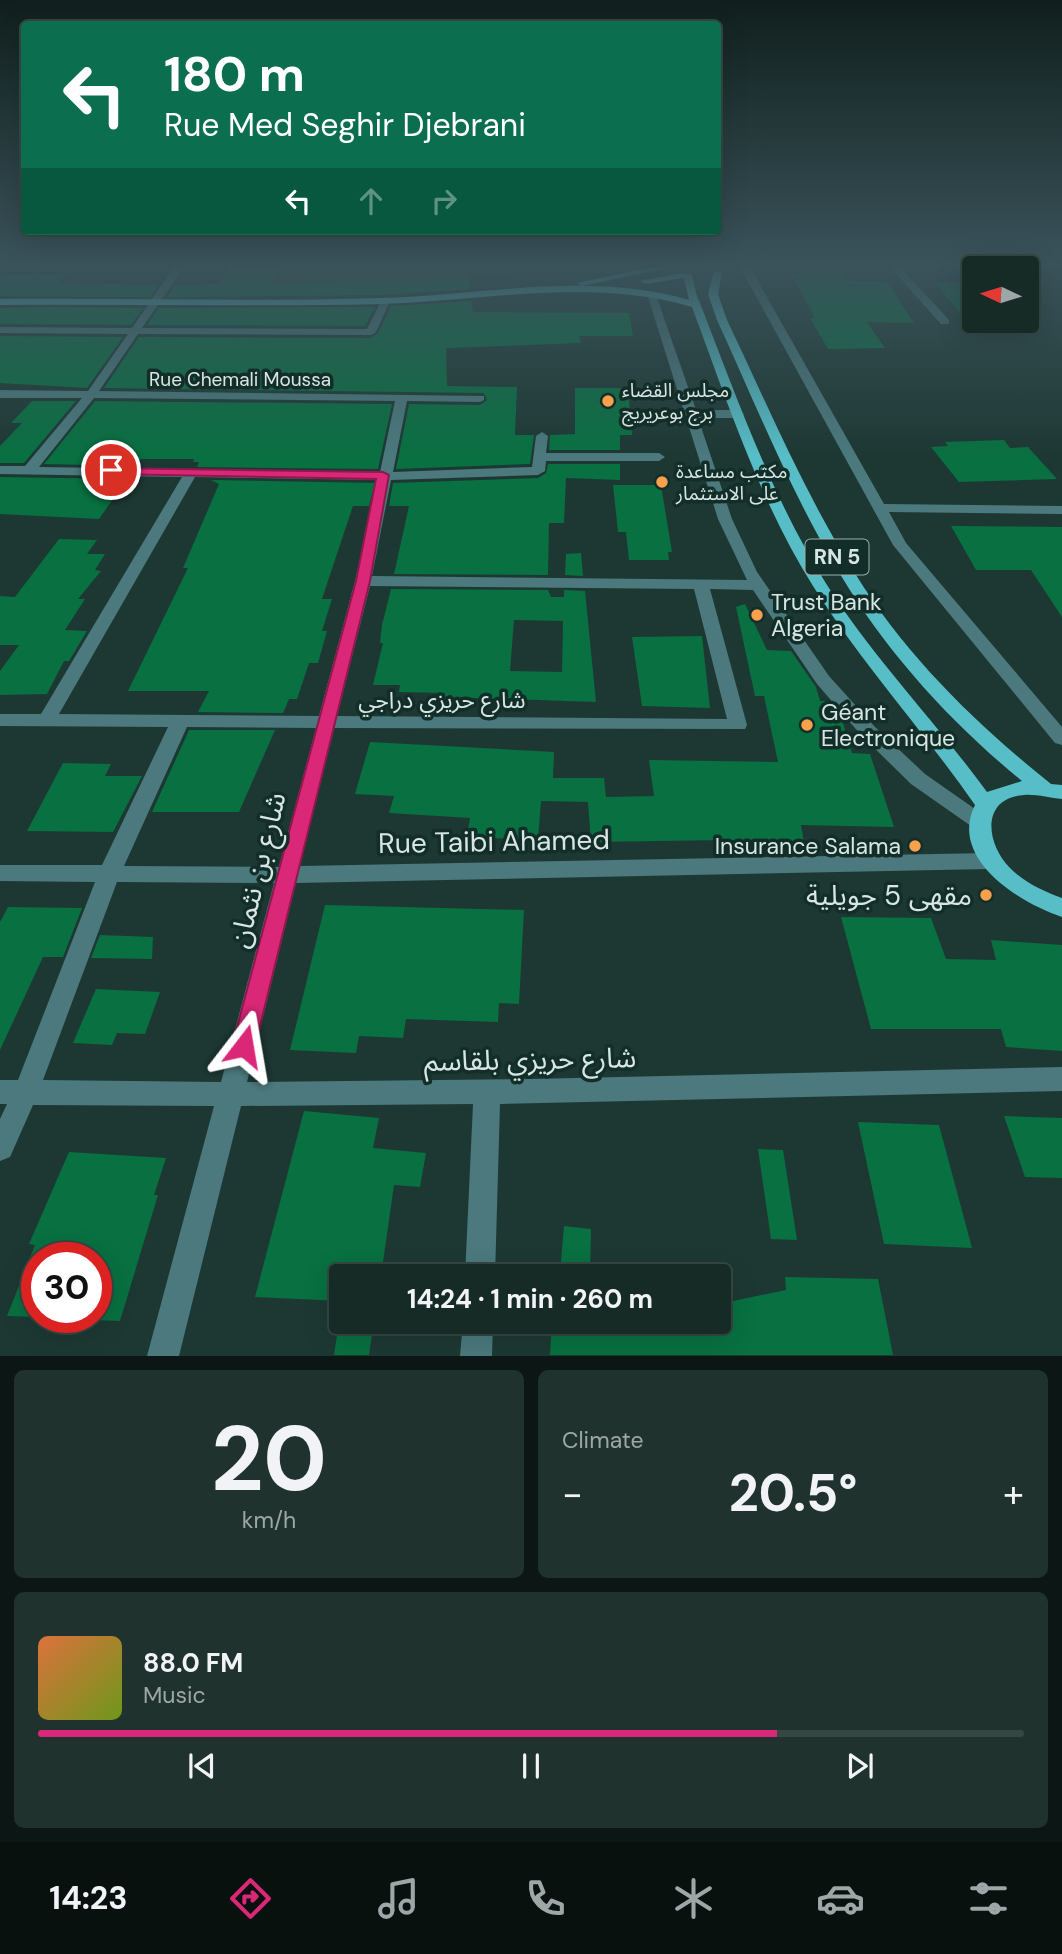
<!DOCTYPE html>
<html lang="en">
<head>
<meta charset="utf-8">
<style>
	:root { --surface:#162a26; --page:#1f322e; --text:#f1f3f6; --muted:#9ea7a7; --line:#354643; --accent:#db2777 }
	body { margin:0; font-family:"DM Sans","Noto Sans Arabic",sans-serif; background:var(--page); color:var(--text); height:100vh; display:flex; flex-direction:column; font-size:26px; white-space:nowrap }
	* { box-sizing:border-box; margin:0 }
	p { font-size:23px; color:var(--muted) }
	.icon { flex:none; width:38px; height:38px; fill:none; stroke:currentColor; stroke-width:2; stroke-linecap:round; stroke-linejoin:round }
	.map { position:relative; height:1356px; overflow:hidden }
	.panel { display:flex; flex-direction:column; gap:14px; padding:14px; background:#0c1715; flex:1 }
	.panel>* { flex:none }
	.top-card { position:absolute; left:21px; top:21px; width:700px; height:214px; border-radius:7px; box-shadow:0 7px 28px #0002,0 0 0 2px var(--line); background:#0b6e4f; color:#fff; overflow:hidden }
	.needle { width:46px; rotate:274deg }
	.buttons { position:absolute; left:962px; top:256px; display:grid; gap:14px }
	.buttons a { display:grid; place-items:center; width:77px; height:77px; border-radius:7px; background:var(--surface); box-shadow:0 7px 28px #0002,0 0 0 2px var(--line); font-size:35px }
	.speed { position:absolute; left:21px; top:1242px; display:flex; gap:14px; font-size:35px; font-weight:700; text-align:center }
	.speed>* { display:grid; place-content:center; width:91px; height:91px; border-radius:50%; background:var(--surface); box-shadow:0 7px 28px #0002,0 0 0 2px var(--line); line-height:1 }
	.speed .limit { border:10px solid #d22; background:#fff; color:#111 }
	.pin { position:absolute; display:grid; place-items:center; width:60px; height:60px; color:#fff; margin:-30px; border:4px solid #fff; border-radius:50%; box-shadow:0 2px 7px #0007 }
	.me { position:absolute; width:77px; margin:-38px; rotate:14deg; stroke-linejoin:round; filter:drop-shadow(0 0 5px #0008) }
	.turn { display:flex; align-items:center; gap:24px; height:147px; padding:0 28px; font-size:32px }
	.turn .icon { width:91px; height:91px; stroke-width:2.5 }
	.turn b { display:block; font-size:49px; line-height:60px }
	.lanes { display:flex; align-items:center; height:66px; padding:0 28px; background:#0003; justify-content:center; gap:35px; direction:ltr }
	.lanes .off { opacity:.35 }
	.big { font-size:52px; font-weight:700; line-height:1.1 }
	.panel .card { flex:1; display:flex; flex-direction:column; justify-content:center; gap:10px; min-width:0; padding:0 24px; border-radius:10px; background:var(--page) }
	.panel .dial { align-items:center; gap:0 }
	.dial b { font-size:91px; line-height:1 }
	.song { display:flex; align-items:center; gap:21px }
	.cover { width:84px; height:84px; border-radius:10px; background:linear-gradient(135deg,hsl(20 70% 55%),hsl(80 70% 35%)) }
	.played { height:7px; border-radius:4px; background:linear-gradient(90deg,var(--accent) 75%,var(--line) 75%) }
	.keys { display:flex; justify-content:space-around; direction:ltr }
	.heat { display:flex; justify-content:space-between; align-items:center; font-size:38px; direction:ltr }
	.panel .tiles { flex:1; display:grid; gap:14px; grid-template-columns:1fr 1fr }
	.card:last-child { grid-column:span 2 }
	.trip { position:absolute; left:329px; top:1264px; width:402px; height:70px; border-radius:7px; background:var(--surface); box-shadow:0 7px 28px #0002,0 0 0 2px var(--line); font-weight:700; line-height:70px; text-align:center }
	.menu { display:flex; height:112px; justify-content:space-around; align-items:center; background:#09110f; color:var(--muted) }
	.menu .icon { width:49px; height:49px }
	.menu .current { color:var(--accent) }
	.menu b { font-size:32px; color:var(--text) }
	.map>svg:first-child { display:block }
	.green { fill:#2d4716 }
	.building { fill:#087041; fill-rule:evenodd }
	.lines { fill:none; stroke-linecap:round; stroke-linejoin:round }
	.minor { fill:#4b797d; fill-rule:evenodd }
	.major { fill:#57bec7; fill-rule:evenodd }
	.route { fill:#db2777; stroke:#8e194d; stroke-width:2 }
	.poi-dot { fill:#f8a04b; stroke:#132e29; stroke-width:2.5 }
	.labels { text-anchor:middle; stroke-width:7; stroke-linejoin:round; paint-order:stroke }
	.far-street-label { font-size:19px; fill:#d6e6e2; stroke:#132e29 }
	.far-poi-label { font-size:19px; fill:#d6e6e2; stroke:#132e29; text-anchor:start }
	.shield { fill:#132e29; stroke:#9cafaa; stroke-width:2 }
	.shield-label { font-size:21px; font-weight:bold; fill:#d6e6e2 }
	.poi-label { font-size:23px; fill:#d6e6e2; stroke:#132e29; text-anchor:start }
	.street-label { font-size:23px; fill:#d6e6e2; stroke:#132e29 }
	.near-street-label { font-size:28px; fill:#d6e6e2; stroke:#132e29 }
	.near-poi-label { font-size:28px; fill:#d6e6e2; stroke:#132e29; text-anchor:end }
</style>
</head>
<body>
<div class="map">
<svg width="1062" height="1356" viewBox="0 0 1062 1356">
	<rect width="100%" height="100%" fill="#1d3833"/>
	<!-- green -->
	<path class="green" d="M 277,267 L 535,267 L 540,270 L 437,280 L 270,283 Z"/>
	<!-- building -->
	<path class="building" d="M 231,267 L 281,267 L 271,284 L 469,277 L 470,289 L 383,295 L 167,297 L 175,285 L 219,284 Z
		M 801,272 L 843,272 L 850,281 L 887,282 L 914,323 L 867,322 L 885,348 L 828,349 L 810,318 L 815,318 L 792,275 L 803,275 Z
		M 66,274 L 57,283 L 158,285 L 150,297 L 0,296 L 0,275 Z
		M 935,283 L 967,283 L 975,292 L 975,331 Z
		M 471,301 L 473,312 L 629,313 L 633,336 L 579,336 L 581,343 L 446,348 L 447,386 L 517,387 L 515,435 L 534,435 L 530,464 L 396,469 L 409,404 L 480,405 L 487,400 L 484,393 L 104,388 L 139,337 L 371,338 L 378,333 L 391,306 Z
		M 333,307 L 375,307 L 365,326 L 147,325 L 159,308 Z
		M 0,308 L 48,307 L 143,308 L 131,325 L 0,324 Z
		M 0,336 L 123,337 L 87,388 L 0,383 Z
		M 575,388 L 628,388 L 632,435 L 620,435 L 620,450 L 549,450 L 550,435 L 575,434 Z
		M 32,401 L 76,401 L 24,463 L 0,463 L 0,446 L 22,423 L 11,423 Z
		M 95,401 L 392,404 L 378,469 L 197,467 L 199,462 L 193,462 L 194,459 L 141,459 L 136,466 L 44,464 Z
		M 1004,440 L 1010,448 L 1028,447 L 1057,479 L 959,482 L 931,447 L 948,446 L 945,442 Z
		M 548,464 L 620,464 L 620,480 L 566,478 L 564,523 L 549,523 L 548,575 L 394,574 L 409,506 L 389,506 L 393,483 L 538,478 L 546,473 Z
		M 0,477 L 127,479 L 99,519 L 0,514 Z
		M 211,480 L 375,483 L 369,506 L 353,506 L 322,599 L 332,599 L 322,631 L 327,631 L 318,663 L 309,663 L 297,699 L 289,699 L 283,713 L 198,712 L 209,691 L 128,691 L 188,568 L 183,568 L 219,484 Z
		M 613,485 L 661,485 L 672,552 L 668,552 L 669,560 L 629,560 L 626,532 L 618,532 Z
		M 951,526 L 1062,527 L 1062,617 L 1031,570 L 976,570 Z
		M 59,539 L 97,540 L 87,554 L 105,554 L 95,570 L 101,571 L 78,599 L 85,599 L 65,630 L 87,631 L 69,661 L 64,661 L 47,694 L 0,695 L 0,671 L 19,645 L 0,645 L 0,596 L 15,597 Z
		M 581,553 L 583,576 L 565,575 L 566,554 Z
		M 391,589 L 548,590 L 551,597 L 564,597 L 564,590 L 585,591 L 596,702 L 445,697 L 445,693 L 399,692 L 400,685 L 373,685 L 383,643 L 380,643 L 382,625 ZM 514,620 L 563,621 L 562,672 L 510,671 Z
		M 745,604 L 767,650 L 791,651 L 816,687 L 820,701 L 828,701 L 841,716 L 852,753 L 870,754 L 894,827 L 801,825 L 804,843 L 726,840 L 591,842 L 588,802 L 541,801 L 538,840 L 467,837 L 470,818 L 389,813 L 394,796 L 355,794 L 370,742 L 554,752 L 553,778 L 604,778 L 606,797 L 654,796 L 649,760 L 778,762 L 764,696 L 755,696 L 736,607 Z
		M 702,636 L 710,708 L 642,706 L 632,637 Z
		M 189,730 L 275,730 L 239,812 L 152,812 Z
		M 63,763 L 111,764 L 105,776 L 142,776 L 113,832 L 27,831 Z
		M 325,905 L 524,910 L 519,1004 L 499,1003 L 498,1022 L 406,1019 L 403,1038 L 359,1036 L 356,1053 L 290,1050 Z
		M 8,907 L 82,908 L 63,957 L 43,957 L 0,1050 L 0,922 Z
		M 841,917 L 931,918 L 946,959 L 996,960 L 991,940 L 1062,945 L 1062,1051 L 1006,1047 L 1001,1029 L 871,1029 Z
		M 100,935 L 153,937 L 152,959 L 91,958 Z
		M 96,989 L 160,992 L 145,1034 L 117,1033 L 112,1045 L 73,1043 Z
		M 304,1111 L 379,1118 L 373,1148 L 426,1153 L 420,1187 L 394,1185 L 381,1276 L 341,1276 L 341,1301 L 255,1297 Z
		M 1004,1116 L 1062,1118 L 1062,1178 L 1025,1177 Z
		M 858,1122 L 939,1125 L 972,1248 L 884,1244 Z
		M 758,1149 L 783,1150 L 797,1240 L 771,1239 Z
		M 69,1152 L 166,1158 L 154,1195 L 158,1195 L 120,1321 L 96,1320 L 96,1258 L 37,1258 L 37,1317 L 7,1316 L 35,1245 L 29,1244 Z
		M 564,1226 L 591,1229 L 590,1276 L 560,1273 Z
		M 785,1277 L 878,1279 L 893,1355 L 550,1355 L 552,1321 L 732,1321 L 733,1301 L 786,1290 Z
		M 341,1308 L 341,1321 L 374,1321 L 369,1355 L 334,1355 Z"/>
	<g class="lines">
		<!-- minor -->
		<path class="minor" d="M 174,267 L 184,267 L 142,328 L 367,329 L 382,299 L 390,301 L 376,332 L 371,335 L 138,334 L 99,391 L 484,396 L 484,400 L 480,402 L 407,401 L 393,472 L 532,467 L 536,436 L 542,432 L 548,436 L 546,453 L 659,453 L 665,457 L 659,461 L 546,461 L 545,471 L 538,475 L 391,480 L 372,576 L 747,580 L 718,519 L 647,294 L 655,292 L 696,410 L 738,410 L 744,414 L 738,418 L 698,418 L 732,519 L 757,572 L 829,676 L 875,727 L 925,774 L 985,816 L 988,821 L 985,826 L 978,829 L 971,826 L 911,784 L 861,735 L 817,684 L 753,590 L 710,589 L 747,725 L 745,729 L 334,728 L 300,866 L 989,853 L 997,855 L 1000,861 L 997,867 L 989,869 L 296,883 L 247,1082 L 531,1079 L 1062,1067 L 1062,1091 L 500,1104 L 495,1276 L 465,1276 L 473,1104 L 241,1106 L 179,1356 L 147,1356 L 214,1106 L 33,1105 L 10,1157 L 0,1161 L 0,1119 L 7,1104 L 0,1104 L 0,1080 L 18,1080 L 95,882 L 0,881 L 0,865 L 102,865 L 168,727 L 0,726 L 0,714 L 41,714 L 182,477 L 0,474 L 0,466 L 25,466 L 82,398 L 0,398 L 0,390 L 88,391 L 128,334 L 0,333 L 0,327 L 132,328 ZM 94,398 L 395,401 L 380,472 L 39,467 ZM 195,477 L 378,480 L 355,581 L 319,716 L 59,714 ZM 370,586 L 694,589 L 727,719 L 337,716 ZM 187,727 L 316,728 L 279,867 L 124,866 ZM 117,882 L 274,883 L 221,1082 L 43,1080 Z
			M 740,267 L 750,267 L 884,504 L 1062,506 L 1062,514 L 889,512 L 906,543 L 1062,727 L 1062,745 L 1055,743 L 893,545 Z
			M 890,267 L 900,267 L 949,320 L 949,324 L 941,324 Z
			M 463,1321 L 493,1321 L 492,1356 L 460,1356 Z"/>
		<!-- major -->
		<path class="major" d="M 652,267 L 666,268 L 582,286 L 577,283 Z
			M 714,271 L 722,273 L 718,294 L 727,320 C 768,406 805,495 856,575 C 907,657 976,724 1051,784 L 1062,785 L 1062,799 C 1050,798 1036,794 1024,795 C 980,798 986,844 1010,868 C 1025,883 1043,891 1062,898 L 1062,917 C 1020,903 948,859 975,805 C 923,730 861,663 813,586 C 759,500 727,401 692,307 C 591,277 484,301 381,304 C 254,307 127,304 0,305 L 0,299 C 127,298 255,302 383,298 C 484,295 590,271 689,300 L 684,278 L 645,284 L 640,281 L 681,273 L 692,275 L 696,293 C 735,392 770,495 827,585 C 874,659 936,722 987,792 L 1022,781 C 951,723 887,653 840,574 C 791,493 756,405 717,320 L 708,294 Z"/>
	</g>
	<!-- sky -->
	<linearGradient id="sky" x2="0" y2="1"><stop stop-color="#101f1c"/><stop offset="0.58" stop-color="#3a535b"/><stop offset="1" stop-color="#3a535b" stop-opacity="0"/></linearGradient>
	<rect width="1062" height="457" fill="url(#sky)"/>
	<!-- route -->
	<path class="route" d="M 106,468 L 383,472 L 389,475 L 370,581 L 255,1046 L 252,1053 L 244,1056 L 236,1053 L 232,1046 L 356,581 L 376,479 L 111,474 L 106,473 Z"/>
	<!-- markers -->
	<g class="poi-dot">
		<circle cx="608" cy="401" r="7"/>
		<circle cx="662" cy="482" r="7"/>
		<circle cx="757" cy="615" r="7"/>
		<circle cx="807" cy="725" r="7"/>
		<circle cx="915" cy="846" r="7"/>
		<circle cx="986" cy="895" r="7"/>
	</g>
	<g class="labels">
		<!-- far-street labels -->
		<g class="far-street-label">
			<text x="240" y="386">Rue Chemali Moussa</text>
		</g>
		<!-- far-poi labels -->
		<g class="far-poi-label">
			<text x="622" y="397">مجلس القضاء<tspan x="622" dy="22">برج بوعريريج</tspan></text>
			<text x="676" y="478">مكتب مساعدة<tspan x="676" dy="22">على الاستثمار</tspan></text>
		</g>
		<!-- shield labels -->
		<rect class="shield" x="805.5" y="539.5" width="63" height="35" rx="5"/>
		<g class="shield-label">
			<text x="837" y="564">RN 5</text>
		</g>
		<!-- poi labels -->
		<g class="poi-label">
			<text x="771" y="610">Trust Bank<tspan x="771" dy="26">Algeria</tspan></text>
			<text x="821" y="720">Géant<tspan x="821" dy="26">Electronique</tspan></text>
			<text x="901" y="854" text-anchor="end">Insurance Salama</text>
		</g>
		<!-- street labels -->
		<g class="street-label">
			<text x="442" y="708">شارع حريزي دراجي</text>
		</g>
		<!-- near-street labels -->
		<g class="near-street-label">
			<text transform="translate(494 841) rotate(-1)" y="10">Rue Taibi Ahamed</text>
			<text transform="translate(257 870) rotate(-76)" y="10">شارع بن نثمان</text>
			<text transform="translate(530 1059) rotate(-1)" y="10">شارع حريزي بلقاسم</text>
		</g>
		<!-- near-poi labels -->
		<g class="near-poi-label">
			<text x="972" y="905">مقهى 5 جويلية</text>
		</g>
	</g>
</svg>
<div class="buttons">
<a><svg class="needle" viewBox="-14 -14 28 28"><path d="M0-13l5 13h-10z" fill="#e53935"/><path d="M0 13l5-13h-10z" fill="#9ea7a7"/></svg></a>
</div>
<div class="speed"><div class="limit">30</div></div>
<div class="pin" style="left:111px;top:470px;background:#d93025"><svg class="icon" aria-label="arrive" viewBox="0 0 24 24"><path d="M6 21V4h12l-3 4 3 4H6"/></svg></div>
<svg class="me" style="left:244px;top:1046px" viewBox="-20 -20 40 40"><path d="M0-17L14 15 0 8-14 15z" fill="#db2777" stroke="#fff" stroke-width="4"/></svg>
<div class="trip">14:24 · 1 min · 260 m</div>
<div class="top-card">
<div class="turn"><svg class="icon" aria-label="left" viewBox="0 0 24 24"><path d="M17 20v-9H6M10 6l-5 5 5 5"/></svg><div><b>180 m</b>Rue Med Seghir Djebrani</div></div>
<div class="lanes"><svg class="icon" aria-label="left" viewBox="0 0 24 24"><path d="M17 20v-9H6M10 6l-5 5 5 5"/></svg><svg class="icon off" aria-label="ahead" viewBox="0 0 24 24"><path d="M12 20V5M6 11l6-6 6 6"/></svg><svg class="icon off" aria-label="right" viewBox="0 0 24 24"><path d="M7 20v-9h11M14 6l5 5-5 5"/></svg></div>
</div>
</div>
<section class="panel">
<div class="tiles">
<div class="card dial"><b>20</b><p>km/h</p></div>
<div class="card"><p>Climate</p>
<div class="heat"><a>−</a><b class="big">20.5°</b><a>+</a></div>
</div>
<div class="card">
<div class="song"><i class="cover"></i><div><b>88.0 FM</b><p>Music</p></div></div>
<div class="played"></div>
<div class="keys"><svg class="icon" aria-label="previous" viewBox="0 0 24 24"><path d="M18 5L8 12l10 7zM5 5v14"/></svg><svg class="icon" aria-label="pause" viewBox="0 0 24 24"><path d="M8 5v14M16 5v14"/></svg><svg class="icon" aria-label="next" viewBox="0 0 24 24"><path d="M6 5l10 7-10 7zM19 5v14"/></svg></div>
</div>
</div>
</section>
<nav class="menu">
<b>14:23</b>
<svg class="icon current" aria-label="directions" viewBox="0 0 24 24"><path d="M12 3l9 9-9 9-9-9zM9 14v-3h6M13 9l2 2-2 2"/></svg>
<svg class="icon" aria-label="music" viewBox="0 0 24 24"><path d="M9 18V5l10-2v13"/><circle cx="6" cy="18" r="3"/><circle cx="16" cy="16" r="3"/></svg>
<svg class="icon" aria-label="phone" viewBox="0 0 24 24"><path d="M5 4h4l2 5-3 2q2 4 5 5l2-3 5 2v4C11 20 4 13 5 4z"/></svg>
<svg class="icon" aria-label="climate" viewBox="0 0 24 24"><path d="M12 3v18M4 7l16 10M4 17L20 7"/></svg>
<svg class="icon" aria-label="car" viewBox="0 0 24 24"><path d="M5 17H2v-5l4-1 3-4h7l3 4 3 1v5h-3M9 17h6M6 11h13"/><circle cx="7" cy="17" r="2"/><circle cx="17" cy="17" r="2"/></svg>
<svg class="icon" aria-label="filters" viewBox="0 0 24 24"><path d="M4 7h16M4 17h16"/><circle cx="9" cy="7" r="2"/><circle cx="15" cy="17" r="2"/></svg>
</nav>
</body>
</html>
